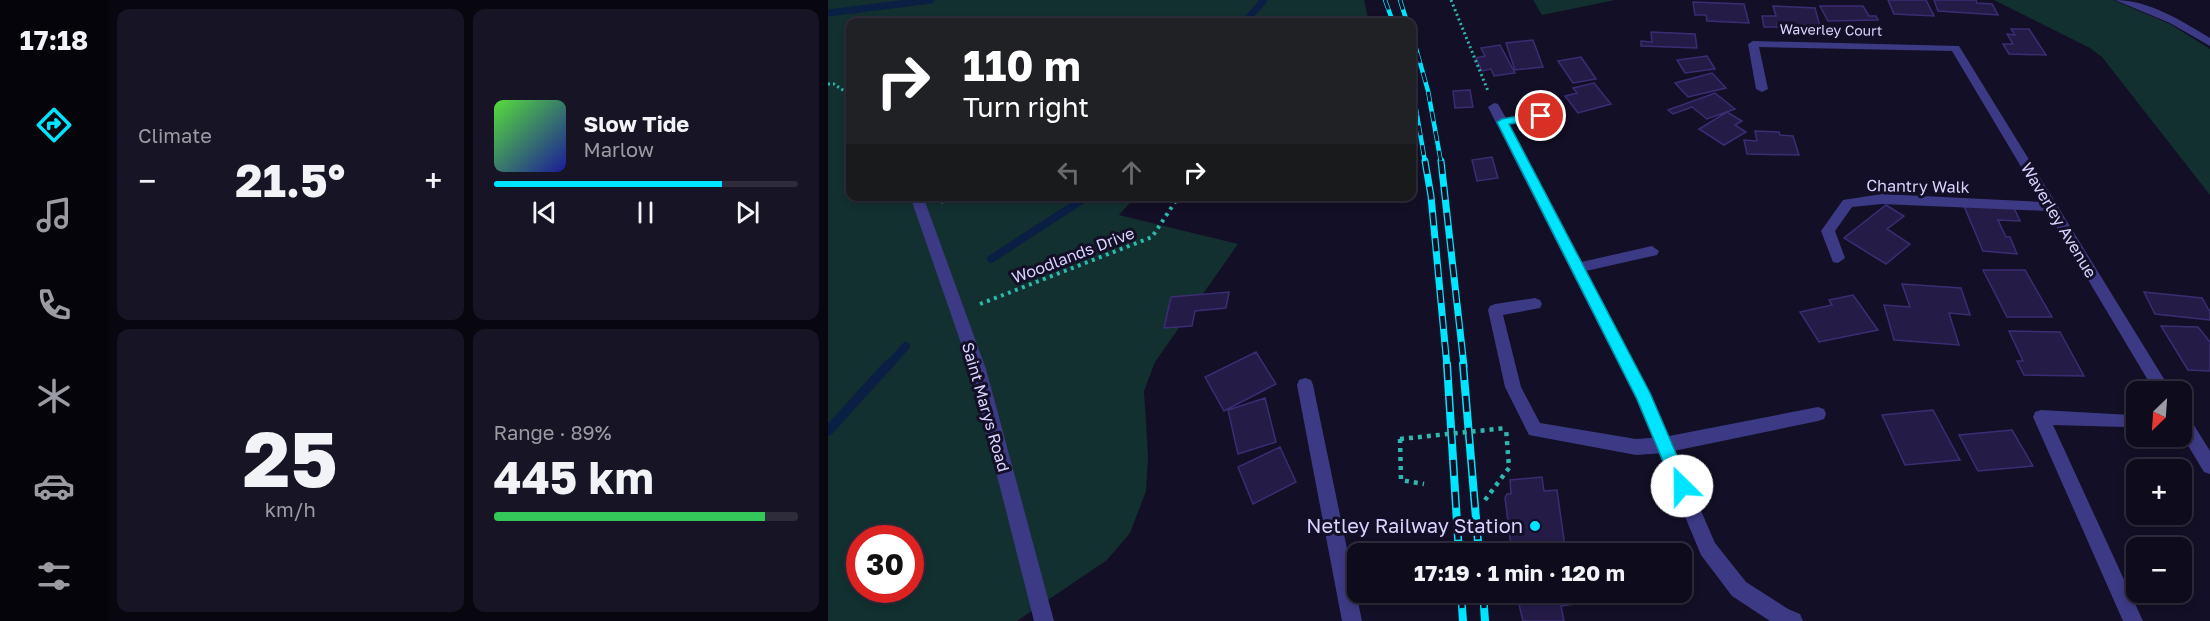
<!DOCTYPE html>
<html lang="en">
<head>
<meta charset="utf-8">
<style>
	:root { --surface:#0e0b1c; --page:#171425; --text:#f1f3f6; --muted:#9b9ba3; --line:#2e2b3b; --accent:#00e5ff }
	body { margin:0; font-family:"Golos Text",sans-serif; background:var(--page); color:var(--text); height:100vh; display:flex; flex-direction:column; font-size:22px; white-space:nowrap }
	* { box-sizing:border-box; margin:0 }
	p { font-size:20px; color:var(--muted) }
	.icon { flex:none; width:33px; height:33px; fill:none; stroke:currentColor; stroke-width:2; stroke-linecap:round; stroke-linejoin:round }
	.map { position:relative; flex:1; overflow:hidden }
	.panel { display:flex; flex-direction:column; gap:9px; padding:9px; background:#08060f; width:720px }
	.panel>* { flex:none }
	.hud { position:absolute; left:18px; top:18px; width:570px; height:183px; border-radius:12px; box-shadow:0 3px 9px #0003,0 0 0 2px var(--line); background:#202124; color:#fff; overflow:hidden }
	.needle { width:39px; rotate:205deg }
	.fabs { position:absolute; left:1298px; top:381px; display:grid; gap:12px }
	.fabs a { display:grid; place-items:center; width:66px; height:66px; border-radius:12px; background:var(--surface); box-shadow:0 3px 9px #0003,0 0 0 2px var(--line); font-size:30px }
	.speed { position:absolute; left:18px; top:525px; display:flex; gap:12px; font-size:30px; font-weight:700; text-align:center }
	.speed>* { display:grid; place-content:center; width:78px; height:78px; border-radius:50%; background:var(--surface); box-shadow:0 3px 9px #0003,0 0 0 2px var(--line); line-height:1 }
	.speed .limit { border:9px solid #d22; background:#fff; color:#111 }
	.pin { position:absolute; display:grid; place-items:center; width:51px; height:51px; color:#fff; margin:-26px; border:3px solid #fff; border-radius:50%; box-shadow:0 2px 6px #0007 }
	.me { position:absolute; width:66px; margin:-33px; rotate:337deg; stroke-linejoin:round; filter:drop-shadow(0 0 4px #0008) }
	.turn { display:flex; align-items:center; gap:21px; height:126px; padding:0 18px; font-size:27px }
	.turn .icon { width:78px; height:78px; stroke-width:2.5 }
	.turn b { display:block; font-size:42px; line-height:51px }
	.lanes { display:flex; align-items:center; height:57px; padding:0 18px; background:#0003; justify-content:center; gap:30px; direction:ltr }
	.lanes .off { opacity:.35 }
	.big { font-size:45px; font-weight:700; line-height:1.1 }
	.panel .widget { flex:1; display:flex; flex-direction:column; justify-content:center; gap:9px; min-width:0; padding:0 21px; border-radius:12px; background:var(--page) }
	.panel .dial { align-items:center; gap:0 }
	.dial b { font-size:78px; line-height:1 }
	.song { display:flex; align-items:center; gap:18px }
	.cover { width:72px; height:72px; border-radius:9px; background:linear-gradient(135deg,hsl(110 70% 55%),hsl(240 70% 35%)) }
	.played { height:6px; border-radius:3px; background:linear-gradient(90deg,var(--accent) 75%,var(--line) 75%) }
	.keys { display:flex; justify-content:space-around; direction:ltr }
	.heat { display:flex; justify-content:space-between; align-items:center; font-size:33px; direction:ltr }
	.charge { height:9px; border-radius:4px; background:linear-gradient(90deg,#34c759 89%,var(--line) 0) }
	.panel .tiles { flex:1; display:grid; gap:9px; grid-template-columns:repeat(2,1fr) }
	.trip { position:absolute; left:519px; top:543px; width:345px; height:60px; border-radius:12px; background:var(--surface); box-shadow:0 3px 9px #0003,0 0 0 2px var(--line); font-weight:700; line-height:60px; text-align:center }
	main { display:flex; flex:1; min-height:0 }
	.dock { display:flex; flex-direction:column; width:108px; justify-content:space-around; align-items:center; background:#06040b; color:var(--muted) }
	.dock .icon { width:42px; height:42px }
	.dock .current { color:var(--accent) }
	.dock b { font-size:27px; color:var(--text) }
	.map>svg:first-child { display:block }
	.green { fill:#12302f; fill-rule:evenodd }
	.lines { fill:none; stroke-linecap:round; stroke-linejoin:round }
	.stream-far2 { stroke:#0a1f44; stroke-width:7 }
	.stream-far1 { stroke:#0a1f44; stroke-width:8 }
	.stream { stroke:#0a1f44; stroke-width:10 }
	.building { fill:#241b47; stroke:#3b2d73; stroke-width:1.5 }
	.path-far2 { stroke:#2fb8b0; stroke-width:3; stroke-dasharray:2 3; stroke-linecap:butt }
	.path-far1 { stroke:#2fb8b0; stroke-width:4; stroke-dasharray:3 4.5; stroke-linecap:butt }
	.path { stroke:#2fb8b0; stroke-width:4.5; stroke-dasharray:4 5; stroke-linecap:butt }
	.service { fill:#3d3a85; fill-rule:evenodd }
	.minor { fill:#3d3a85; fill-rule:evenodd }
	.rail-far2-casing { stroke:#00e5ff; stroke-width:4.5 }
	.rail-far1-casing { stroke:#00e5ff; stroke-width:7 }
	.rail-casing { stroke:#00e5ff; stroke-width:8 }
	.rail-far2 { stroke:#130f26; stroke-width:3; stroke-dasharray:10; stroke-linecap:butt }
	.rail-far1 { stroke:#130f26; stroke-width:4.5; stroke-dasharray:13; stroke-linecap:butt }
	.rail { stroke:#130f26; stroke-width:5; stroke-dasharray:16; stroke-linecap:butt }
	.path-bridge { stroke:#2fb8b0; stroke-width:4.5; stroke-dasharray:4 5; stroke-linecap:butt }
	.route { fill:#00e5ff; stroke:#0095a6; stroke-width:1.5 }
	.poi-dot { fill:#00e5ff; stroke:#130f26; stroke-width:2 }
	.labels { text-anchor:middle; stroke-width:6; stroke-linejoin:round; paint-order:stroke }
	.far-street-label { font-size:14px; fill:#d9d4ff; stroke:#130f26 }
	.street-label { font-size:16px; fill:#d9d4ff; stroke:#130f26 }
	.near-poi-label { font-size:20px; fill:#d9d4ff; stroke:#130f26; text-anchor:end }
</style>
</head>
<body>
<main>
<nav class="dock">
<b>17:18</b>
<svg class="icon current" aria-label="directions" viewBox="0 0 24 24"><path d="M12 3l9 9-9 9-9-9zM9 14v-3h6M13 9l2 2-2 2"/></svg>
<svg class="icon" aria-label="music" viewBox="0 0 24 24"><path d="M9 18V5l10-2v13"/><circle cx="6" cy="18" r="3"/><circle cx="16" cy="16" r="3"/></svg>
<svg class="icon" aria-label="phone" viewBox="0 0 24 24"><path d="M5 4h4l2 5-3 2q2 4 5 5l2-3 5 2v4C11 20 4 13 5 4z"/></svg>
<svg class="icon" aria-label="climate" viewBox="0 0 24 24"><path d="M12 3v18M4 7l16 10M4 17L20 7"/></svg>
<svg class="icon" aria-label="car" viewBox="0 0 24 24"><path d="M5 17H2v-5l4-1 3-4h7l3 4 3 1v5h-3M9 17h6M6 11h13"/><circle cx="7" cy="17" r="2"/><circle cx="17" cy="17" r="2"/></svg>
<svg class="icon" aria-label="filters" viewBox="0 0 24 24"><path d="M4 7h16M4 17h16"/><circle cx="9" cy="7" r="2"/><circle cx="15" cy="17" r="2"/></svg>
</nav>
<section class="panel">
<div class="tiles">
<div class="widget"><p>Climate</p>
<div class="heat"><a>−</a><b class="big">21.5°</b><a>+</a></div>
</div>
<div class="widget">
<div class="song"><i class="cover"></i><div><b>Slow Tide</b><p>Marlow</p></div></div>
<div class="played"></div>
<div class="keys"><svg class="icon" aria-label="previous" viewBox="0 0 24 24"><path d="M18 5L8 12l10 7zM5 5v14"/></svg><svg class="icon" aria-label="pause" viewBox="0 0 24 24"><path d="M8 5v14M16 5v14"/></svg><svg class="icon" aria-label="next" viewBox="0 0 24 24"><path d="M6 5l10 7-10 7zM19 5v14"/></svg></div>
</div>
<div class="widget dial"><b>25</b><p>km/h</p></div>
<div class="widget"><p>Range · 89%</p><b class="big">445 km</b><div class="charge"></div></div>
</div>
</section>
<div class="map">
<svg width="1382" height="621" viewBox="0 0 1382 621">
	<rect width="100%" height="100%" fill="#130f26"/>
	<!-- green -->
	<path class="green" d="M 0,0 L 536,0 L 541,22 L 22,22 L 22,196 L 307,197 L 291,215 L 410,244 L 327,362 L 316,391 L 320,456 L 318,491 L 302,533 L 279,560 L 189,621 L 0,621 ZM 32,538 L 82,538 L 82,590 L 32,590 Z
		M 705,0 L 787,0 L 714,15 Z
		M 1166,0 L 1285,0 L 1342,24 L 1382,49 L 1382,195 L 1274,57 L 1262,48 Z"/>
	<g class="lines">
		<!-- stream-far2 -->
		<path class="stream-far2" d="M 0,13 L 103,0
			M 417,22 L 436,0"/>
		<!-- stream-far1 -->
		<path class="stream-far1" d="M 163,259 L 260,196
			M 60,366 L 78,346"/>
		<!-- stream -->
		<path class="stream" d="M 0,431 L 61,364"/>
	</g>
	<!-- building -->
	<path class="building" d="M 1060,0 L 1098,0 L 1106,16 L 1066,14 Z
		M 1106,0 L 1148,0 L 1149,3 L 1164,4 L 1170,15 L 1110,11 Z
		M 865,2 L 916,4 L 921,23 L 879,21 L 878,15 L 867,15 Z
		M 945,6 L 987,8 L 992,26 L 949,24 L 950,27 L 936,27 L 934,16 L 948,16 Z
		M 992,6 L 1035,6 L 1041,16 L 1048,16 L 1050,20 L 1000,21 Z
		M 1183,29 L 1201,29 L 1218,55 L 1181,54 L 1175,44 L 1185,44 L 1179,34 L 1187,35 Z
		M 823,32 L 867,34 L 869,48 L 813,46 L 813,41 L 824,42 Z
		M 705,40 L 715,67 L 687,70 L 678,43 Z
		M 672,45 L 687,73 L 666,76 L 663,69 L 654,71 L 648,58 L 657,56 L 653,48 Z
		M 879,56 L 887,69 L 857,73 L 849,60 Z
		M 753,57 L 768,79 L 745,83 L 730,61 Z
		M 884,73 L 898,88 L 860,97 L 847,83 Z
		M 766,83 L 783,104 L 750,113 L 737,96 L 749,93 L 745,88 Z
		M 642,90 L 645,107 L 627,108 L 625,91 Z
		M 887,93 L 907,109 L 879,119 L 864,107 L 845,114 L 840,110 Z
		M 899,112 L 914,121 L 907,125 L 918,132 L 896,145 L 871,129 Z
		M 927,131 L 951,132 L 952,135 L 965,136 L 971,155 L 919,154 L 916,140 L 929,141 Z
		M 664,157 L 670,178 L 649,181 L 644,160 Z
		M 1058,205 L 1076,216 L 1059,229 L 1082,244 L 1058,264 L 1016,238 Z
		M 1136,206 L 1186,208 L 1192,221 L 1170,220 L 1178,237 L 1182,237 L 1189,254 L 1155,251 Z
		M 1155,270 L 1197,270 L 1224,317 L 1179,317 Z
		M 1074,284 L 1133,288 L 1142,315 L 1121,313 L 1131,345 L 1066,340 L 1056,305 L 1082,307 Z
		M 401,292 L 398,308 L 367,311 L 364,326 L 336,328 L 343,297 Z
		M 1316,292 L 1374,298 L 1382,312 L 1382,320 L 1327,314 Z
		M 1025,295 L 1050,330 L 991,342 L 972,312 L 1004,305 L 1001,300 Z
		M 1333,326 L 1370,327 L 1382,342 L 1382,371 L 1360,370 Z
		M 1181,331 L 1232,332 L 1256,376 L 1196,375 L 1189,361 L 1195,361 Z
		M 428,352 L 448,384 L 396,411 L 377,377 Z
		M 437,398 L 448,442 L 410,454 L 400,410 Z
		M 1105,410 L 1132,460 L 1077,465 L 1054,415 Z
		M 1184,430 L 1205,466 L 1150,471 L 1131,435 Z
		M 452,447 L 468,482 L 425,504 L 410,467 Z
		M 714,477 L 716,491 L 729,490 L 738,554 L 684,554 L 677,498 L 679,494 L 683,494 L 682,480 Z
		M 688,592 L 744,592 L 746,604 L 733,606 L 736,621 L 695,621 Z"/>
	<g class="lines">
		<!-- path-far2 -->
		<path class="path-far2" d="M 623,0 L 660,91
			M 0,84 L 6,84 L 22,95"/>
		<!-- path-far1 -->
		<path class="path-far1" d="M 113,202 L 124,196
			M 152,304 L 324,237 L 351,196"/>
		<!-- path -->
		<path class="path" d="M 572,439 L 573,480 L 596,484
			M 657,500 L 681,468 L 678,428"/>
		<!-- service -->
		<path class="service" d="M 1287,0 C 1321,0 1354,21 1382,38 L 1382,46 L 1342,23 Z
			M 824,246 L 831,251 L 829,255 L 749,273 L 742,268 L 749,263 Z
			M 707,298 L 712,300 L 714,304 L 712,308 L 675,315 L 693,387 L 712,423 L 808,439 L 836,437 L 990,407 L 996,409 L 998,414 L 996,419 L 990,421 L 836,453 L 808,455 L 701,435 L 677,387 L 660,310 L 662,306 L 667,304 Z
			M 1213,410 L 1303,415 L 1305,420 L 1303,425 L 1297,427 L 1225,425 L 1315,621 L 1295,621 L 1205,417 L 1207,412 Z"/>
		<!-- minor -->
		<path class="minor" d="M 925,41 L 1131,46 L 1344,392 L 1327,392 L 1219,211 L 1054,204 L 1024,207 L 1007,231 L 1017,258 L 1010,263 L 1005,262 L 993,231 L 1015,200 L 1054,194 L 1214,202 L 1124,51 L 931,47 L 940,89 L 934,92 L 928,89 L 920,44 Z
			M 666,103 L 670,104 L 678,118 L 713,112 L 719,116 L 713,120 L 681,125 L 822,393 L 887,543 L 918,582 L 960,609 L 972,614 L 975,621 L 942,621 L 904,596 L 873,555 L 808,399 L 660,107 Z
			M 82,196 L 95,196 L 158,369 L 226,621 L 206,621 L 142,369 Z
			M 477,378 L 483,380 L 485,385 L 534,621 L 514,621 L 469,385 L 471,380 Z
			M 1353,412 L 1359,414 L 1382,451 L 1382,474 L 1376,472 L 1353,434 Z"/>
		<!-- rail-far2 casing -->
		<g class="rail-far2-casing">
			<path id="rail-far2" d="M 557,0 L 565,22
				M 572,0 L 579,22
				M 584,34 L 600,91 L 613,162
				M 584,86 L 597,162"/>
		</g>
		<!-- rail-far1 casing -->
		<g class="rail-far1-casing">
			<path id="rail-far1" d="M 597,161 L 603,196 L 619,366
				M 613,161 L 636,366"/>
		</g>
		<!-- rail casing -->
		<g class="rail-casing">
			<path id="rail" d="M 619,364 L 631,554
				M 635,364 L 651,554
				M 633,592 L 635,621
				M 655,592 L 657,621"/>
		</g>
		<!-- rail-far2 -->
		<use href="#rail-far2" class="rail-far2"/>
		<!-- rail-far1 -->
		<use href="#rail-far1" class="rail-far1"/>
		<!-- rail -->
		<use href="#rail" class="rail"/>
		<!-- path-bridge -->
		<path class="path-bridge" d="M 572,439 L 678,428"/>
	</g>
	<!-- route -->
	<path class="route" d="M 713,112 L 717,113 L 717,118 L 681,124 L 822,393 L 862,486 L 859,492 L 854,494 L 848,492 L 809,399 L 669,122 L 674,119 Z"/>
	<!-- markers -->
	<circle class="poi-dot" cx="707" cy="526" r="6"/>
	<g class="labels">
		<!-- far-street labels -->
		<g class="far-street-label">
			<text transform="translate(1003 30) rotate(1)" y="5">Waverley Court</text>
		</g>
		<!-- street labels -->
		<g class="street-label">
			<text transform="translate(1090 186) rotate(1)" y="6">Chantry Walk</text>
			<text transform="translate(1231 220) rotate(59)" y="6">Waverley Avenue</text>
			<text transform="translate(245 255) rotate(-21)" y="6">Woodlands Drive</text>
			<text transform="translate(158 407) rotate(74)" y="6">Saint Marys Road</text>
		</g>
		<!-- near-poi labels -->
		<g class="near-poi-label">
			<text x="695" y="533">Netley Railway Station</text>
		</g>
	</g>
</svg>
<div class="fabs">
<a><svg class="needle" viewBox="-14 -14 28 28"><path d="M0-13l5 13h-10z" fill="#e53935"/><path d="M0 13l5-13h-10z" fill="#9b9ba3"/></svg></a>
<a>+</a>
<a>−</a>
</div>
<div class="speed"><div class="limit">30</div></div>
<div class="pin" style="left:713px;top:116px;background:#d93025"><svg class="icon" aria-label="arrive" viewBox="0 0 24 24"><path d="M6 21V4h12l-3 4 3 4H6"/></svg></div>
<svg class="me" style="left:854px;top:486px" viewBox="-20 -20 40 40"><circle r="19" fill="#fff"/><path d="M0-13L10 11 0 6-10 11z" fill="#00e5ff"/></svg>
<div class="trip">17:19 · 1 min · 120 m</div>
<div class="hud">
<div class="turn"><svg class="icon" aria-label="right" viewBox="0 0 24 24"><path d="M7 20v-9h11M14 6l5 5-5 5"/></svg><div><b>110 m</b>Turn right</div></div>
<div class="lanes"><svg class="icon off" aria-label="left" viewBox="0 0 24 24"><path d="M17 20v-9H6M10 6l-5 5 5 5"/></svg><svg class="icon off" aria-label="ahead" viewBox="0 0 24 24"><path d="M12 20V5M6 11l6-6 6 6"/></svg><svg class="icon" aria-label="right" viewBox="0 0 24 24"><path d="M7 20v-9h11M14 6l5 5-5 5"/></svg></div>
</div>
</div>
</main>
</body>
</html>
